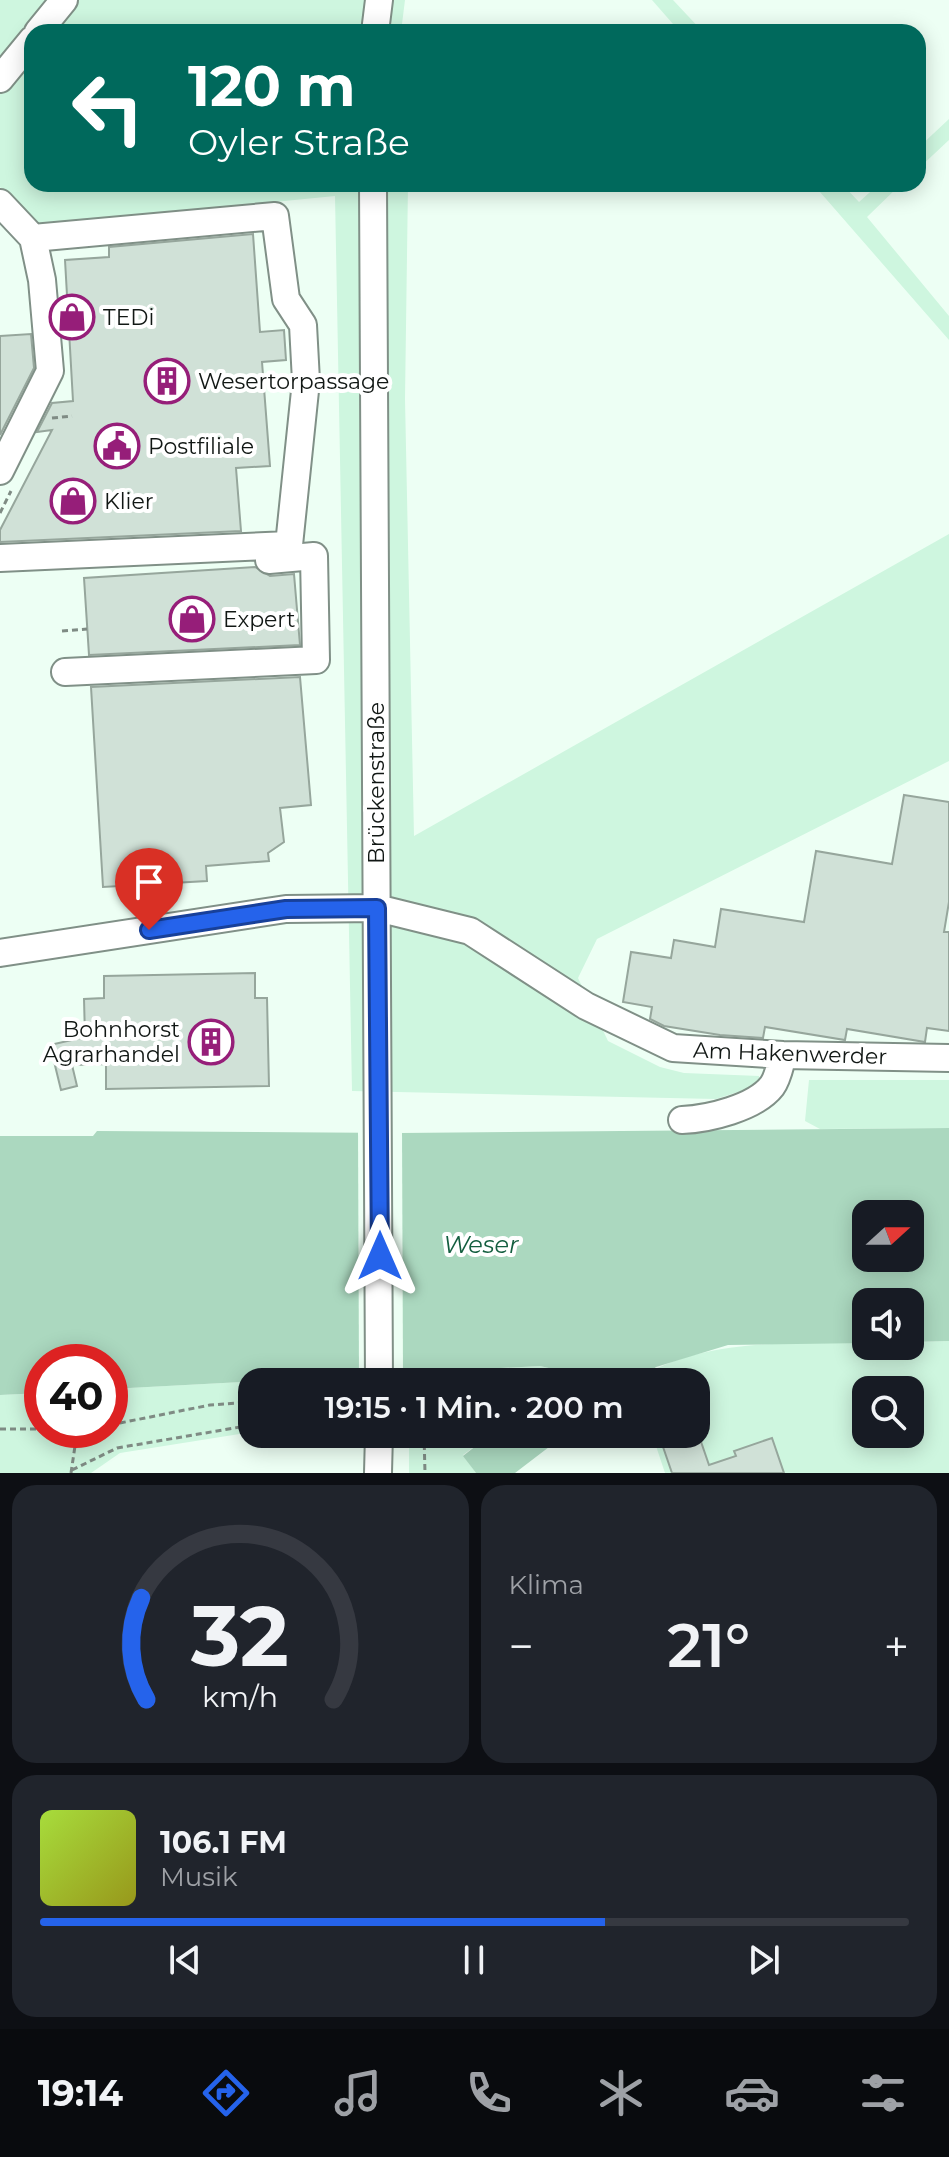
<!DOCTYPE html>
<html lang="de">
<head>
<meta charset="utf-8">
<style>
	:root { --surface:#171b24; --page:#20242c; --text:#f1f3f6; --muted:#9ea1a6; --line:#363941; --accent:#2563eb }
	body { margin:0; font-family:Montserrat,sans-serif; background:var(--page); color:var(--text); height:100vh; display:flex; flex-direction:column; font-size:30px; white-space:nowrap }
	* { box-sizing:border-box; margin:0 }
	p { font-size:26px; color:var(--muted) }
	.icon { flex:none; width:44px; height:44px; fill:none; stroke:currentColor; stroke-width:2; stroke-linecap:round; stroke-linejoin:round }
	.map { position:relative; height:1473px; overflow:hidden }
	.panel { display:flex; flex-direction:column; gap:12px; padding:12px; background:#0d0f14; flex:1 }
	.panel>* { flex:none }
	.hud { position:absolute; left:24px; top:24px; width:902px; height:168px; border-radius:24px; box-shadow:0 4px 20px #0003; background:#00695c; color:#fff; overflow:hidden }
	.needle { width:52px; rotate:69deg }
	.tools { position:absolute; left:852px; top:1200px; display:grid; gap:16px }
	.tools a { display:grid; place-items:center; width:72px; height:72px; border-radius:16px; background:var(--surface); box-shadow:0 4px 20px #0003; font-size:40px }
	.speed { position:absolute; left:24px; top:1344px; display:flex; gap:16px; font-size:40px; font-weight:700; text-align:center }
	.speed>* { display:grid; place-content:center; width:104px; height:104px; border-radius:50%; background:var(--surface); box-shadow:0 4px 20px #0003; line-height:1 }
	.speed .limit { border:12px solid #d22; background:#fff; color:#111 }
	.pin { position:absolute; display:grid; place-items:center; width:68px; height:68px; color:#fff; margin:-82px -34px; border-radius:50% 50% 50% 0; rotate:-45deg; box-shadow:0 0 8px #0007 }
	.pin .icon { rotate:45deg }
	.me { position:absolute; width:88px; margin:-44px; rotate:0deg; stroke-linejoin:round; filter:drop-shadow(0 0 6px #0008) }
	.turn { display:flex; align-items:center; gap:28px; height:168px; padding:0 32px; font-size:36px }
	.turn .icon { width:104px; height:104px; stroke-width:2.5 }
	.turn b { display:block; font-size:56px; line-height:68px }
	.big { font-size:60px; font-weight:600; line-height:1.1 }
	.panel .tile { flex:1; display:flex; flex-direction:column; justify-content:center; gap:12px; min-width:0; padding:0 28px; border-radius:24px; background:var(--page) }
	.panel .dial { align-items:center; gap:0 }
	.dial svg { height:208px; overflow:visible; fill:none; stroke:var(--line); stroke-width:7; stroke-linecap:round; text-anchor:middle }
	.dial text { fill:var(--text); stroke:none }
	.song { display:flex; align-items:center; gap:24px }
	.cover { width:96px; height:96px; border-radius:12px; background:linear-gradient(135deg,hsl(80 70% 55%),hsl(60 70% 35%)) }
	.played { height:8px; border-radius:4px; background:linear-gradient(90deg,var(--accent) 65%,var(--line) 65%) }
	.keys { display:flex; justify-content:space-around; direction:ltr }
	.heat { display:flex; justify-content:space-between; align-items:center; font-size:44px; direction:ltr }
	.panel .tiles { flex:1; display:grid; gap:12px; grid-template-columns:1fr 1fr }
	.tile:last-child { grid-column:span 2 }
	.trip { position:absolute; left:238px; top:1368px; width:472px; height:80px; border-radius:24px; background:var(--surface); box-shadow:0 4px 20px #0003; font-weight:600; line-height:80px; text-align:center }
	.tab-bar { display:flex; height:128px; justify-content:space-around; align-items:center; background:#090b0e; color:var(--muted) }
	.tab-bar .icon { width:56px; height:56px }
	.tab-bar .on { color:var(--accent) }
	.tab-bar b { font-size:36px; color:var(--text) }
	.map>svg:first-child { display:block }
	.green { fill:#cef6df; fill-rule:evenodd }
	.water { fill:#abd8bf; fill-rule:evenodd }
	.pier { fill:#edfff4 }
	.building { fill:#d0e1d7; stroke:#96a69c; stroke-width:2 }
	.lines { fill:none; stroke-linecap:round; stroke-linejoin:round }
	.minor-casing { stroke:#809087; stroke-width:30 }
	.path { stroke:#7f8b84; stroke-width:3; stroke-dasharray:6 4; stroke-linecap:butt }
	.minor { stroke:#fff; stroke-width:26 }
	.route-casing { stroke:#184099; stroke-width:20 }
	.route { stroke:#2563eb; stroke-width:14 }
	.labels { text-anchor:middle; stroke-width:8; stroke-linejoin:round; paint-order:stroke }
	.poi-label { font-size:22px; fill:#111714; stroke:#fff; text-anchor:start }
	.street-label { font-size:22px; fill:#111714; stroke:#fff }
	.water-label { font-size:24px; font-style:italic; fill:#135e3f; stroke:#fff }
</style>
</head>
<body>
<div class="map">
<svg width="949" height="1473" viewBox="0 0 949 1473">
	<rect width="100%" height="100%" fill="#edfff4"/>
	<!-- green -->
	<path class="green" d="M 0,0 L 405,0 L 401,32 L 32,32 L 32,184 L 408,184 L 405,399 L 414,836 L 949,534 L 949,761 L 597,939 L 578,978 L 608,1041 L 660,1067 L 684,1073 L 759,1076 L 760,1085 L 716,1099 L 352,1091 L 335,196 L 34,226 L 0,187 Z
		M 652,0 L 673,0 L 703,32 L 680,32 Z
		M 949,119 L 949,140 L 918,169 L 918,148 Z
		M 813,184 L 842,184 L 859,202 L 879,184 L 901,184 L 867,217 L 949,316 L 949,340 Z
		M 809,1080 L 949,1080 L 949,1128 L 820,1129 L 805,1121 Z
		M 949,1341 L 949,1473 L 665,1473 L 652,1434 L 696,1434 L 696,1382 L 635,1380 C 704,1337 787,1344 866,1343 L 866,1346 L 910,1346 L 910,1342 ZM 866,1390 L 910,1390 L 910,1434 L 866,1434 Z
		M 540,1366 L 553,1369 L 556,1382 L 252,1382 L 252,1432 L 120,1453 L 91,1473 L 0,1473 L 0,1395 L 42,1393 L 42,1430 L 110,1430 L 110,1389 Z
		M 409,1434 L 491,1434 L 463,1455 L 476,1473 L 409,1473 Z"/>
	<!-- water -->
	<path class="water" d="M 949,1128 L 949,1341 L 910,1342 L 910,1302 L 866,1302 L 866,1343 L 728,1345 L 656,1367 L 636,1382 L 556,1382 L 553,1369 L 540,1366 L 110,1389 L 110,1362 L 42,1362 L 42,1393 L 0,1395 L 0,1136 L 93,1136 L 97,1131 L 400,1133 ZM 866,1214 L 910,1214 L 910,1258 L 866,1258 Z
		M 491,1434 L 566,1434 L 515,1473 L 476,1473 L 463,1456 Z"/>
	<!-- pier -->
	<path class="pier" d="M 358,1127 L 402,1129 L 403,1376 L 359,1378 Z"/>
	<!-- building -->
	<path class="building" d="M 253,234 L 260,332 L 284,330 L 286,360 L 262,362 L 270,466 L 236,468 L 241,531 L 0,542 L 0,530 L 52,430 L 37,432 L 52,403 L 73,401 L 65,260 L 109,257 L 109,247 Z
		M 31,334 L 34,368 L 0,435 L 0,336 Z
		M 255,567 L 270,576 L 294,574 L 300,645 L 89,655 L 84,578 Z
		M 300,677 L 311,805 L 280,808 L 284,842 L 268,853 L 269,861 L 206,866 L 207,881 L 103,887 L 91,687 Z
		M 904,795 L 949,802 L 949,902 L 944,932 L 949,932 L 949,1031 L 927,1028 L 925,1042 L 847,1029 L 845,1040 L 765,1027 L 763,1038 L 720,1035 L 664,1026 L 650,1019 L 652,1007 L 623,1002 L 631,952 L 671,958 L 674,940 L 715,947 L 721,909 L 804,922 L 816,851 L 892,864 Z
		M 255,973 L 255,998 L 267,998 L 269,1086 L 106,1089 L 106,1064 L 72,1065 L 77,1086 L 61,1090 L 50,1045 L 85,1037 L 84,999 L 104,998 L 104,976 Z
		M 698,1433 L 709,1465 L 736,1456 L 734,1451 L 772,1438 L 784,1473 L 672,1473 L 662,1444 Z"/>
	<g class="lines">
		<!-- minor casing -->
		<g class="minor-casing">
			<path id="minor" d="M 38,32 L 64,0
				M 375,32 L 379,0
				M 0,79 L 32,40
				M 373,184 L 379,1382
				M 0,203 L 33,238 L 42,280 L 50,371 L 0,471
				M 0,558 L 289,545 L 306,381 L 303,325 L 286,299 L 275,216 L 33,238
				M 65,672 L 316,660 L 314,556 L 269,560
				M 0,953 L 286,909 L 377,908 L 470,931 L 586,1006 L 673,1048 L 783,1055 L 949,1058
				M 682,1120 C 708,1119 755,1108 772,1086 C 778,1078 780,1065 783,1055
				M 378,1473 L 379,1434"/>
		</g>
		<!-- path -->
		<path class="path" d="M 52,418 L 72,416
			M 0,513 L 11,491
			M 62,631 L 87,629
			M 110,1425 L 210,1405 L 252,1402
			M 0,1429 L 42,1429
			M 46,1430 L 75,1446
			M 424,1434 L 425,1473
			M 403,1435 L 412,1434
			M 425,1443 L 439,1434
			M 72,1470 L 117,1448 L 252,1425
			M 71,1473 L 75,1446 L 95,1430"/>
		<!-- minor -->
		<use href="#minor" class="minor"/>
	</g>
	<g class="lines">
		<!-- route casing -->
		<g class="route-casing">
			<path id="route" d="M 149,930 L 286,909 L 377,908 L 380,1256"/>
		</g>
		<!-- route -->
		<use href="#route" class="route"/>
	</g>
	<!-- icons -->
	<defs>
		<g id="shop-ring" transform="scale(2.3)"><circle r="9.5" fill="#fff" stroke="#961e79" stroke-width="1.5"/><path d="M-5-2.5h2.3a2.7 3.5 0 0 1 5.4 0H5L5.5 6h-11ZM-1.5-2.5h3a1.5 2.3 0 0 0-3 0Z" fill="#961e79"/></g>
		<g id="building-ring" transform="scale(2.3)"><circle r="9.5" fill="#fff" stroke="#961e79" stroke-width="1.5"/><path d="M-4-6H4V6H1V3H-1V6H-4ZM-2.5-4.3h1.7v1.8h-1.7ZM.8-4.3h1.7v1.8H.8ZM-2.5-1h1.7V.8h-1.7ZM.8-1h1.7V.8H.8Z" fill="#961e79"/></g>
		<g id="civic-ring" transform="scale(2.3)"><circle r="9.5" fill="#fff" stroke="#961e79" stroke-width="1.5"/><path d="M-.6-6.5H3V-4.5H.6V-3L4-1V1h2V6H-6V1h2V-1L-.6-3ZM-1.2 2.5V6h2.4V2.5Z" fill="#961e79"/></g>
	</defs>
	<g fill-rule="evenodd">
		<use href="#shop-ring" x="72" y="317"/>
		<use href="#building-ring" x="167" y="381"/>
		<use href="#civic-ring" x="117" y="446"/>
		<use href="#shop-ring" x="73" y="501"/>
		<use href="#shop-ring" x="192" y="619"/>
		<use href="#building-ring" x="211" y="1042"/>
	</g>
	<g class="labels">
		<!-- poi labels -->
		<g class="poi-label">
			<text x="103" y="325">TEDi</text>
			<text x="198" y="389">Wesertorpassage</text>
			<text x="148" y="454">Postfiliale</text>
			<text x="104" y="509">Klier</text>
			<text x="223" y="627">Expert</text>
			<text x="180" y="1037" text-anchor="end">Bohnhorst<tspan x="180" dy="25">Agrarhandel</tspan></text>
		</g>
		<!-- street labels -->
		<g class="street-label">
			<text transform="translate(376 783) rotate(-90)" y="8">Brückenstraße</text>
			<text transform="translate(790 1053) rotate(2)" y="8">Am Hakenwerder</text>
		</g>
		<!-- water labels -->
		<g class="water-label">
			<text x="481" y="1253">Weser</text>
		</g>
	</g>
</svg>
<div class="tools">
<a><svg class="needle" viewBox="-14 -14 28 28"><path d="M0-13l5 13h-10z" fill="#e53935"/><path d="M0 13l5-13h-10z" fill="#9ea1a6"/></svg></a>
<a><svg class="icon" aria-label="sound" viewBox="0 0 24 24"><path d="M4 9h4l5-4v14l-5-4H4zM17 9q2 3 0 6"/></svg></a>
<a><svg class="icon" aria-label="search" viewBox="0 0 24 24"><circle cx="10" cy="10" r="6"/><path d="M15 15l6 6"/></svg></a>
</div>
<div class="speed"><div class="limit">40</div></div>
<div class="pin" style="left:149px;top:930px;background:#d93025"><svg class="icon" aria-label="arrive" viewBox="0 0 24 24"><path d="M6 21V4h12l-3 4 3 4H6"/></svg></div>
<svg class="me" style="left:380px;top:1256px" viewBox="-20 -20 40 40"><path d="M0-17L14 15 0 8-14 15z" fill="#2563eb" stroke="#fff" stroke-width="4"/></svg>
<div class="trip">19:15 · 1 Min. · 200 m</div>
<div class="hud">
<div class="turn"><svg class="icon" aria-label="left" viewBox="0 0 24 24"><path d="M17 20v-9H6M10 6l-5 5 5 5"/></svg><div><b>120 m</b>Oyler Straße</div></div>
</div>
</div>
<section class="panel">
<div class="tiles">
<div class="tile dial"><svg viewBox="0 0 100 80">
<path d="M14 69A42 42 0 1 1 86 69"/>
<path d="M14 69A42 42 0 0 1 12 30" stroke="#2563eb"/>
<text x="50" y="56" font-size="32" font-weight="700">32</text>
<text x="50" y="72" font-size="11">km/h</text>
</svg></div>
<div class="tile"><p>Klima</p>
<div class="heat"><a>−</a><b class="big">21°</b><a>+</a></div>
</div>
<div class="tile">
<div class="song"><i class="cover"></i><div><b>106.1 FM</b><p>Musik</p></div></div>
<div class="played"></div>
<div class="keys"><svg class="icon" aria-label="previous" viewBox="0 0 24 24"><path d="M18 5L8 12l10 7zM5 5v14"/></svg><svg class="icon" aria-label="pause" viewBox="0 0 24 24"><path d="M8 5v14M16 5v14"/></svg><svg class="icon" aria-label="next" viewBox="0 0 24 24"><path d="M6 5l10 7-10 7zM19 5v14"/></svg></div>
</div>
</div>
</section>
<nav class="tab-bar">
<b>19:14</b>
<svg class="icon on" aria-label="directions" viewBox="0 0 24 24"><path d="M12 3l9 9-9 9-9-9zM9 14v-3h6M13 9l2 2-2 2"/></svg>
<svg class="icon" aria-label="music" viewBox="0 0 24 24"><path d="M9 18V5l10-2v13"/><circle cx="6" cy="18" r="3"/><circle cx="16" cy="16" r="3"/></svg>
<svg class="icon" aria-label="phone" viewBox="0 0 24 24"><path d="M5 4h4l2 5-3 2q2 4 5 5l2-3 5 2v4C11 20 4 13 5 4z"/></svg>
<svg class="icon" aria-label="climate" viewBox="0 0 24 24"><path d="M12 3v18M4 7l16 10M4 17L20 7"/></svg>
<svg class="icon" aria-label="car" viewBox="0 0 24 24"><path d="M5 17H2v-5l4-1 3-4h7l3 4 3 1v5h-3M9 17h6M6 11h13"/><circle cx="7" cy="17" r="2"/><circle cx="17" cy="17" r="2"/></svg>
<svg class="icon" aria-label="filters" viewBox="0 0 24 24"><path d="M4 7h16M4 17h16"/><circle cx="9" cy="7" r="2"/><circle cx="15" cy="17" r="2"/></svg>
</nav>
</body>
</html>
